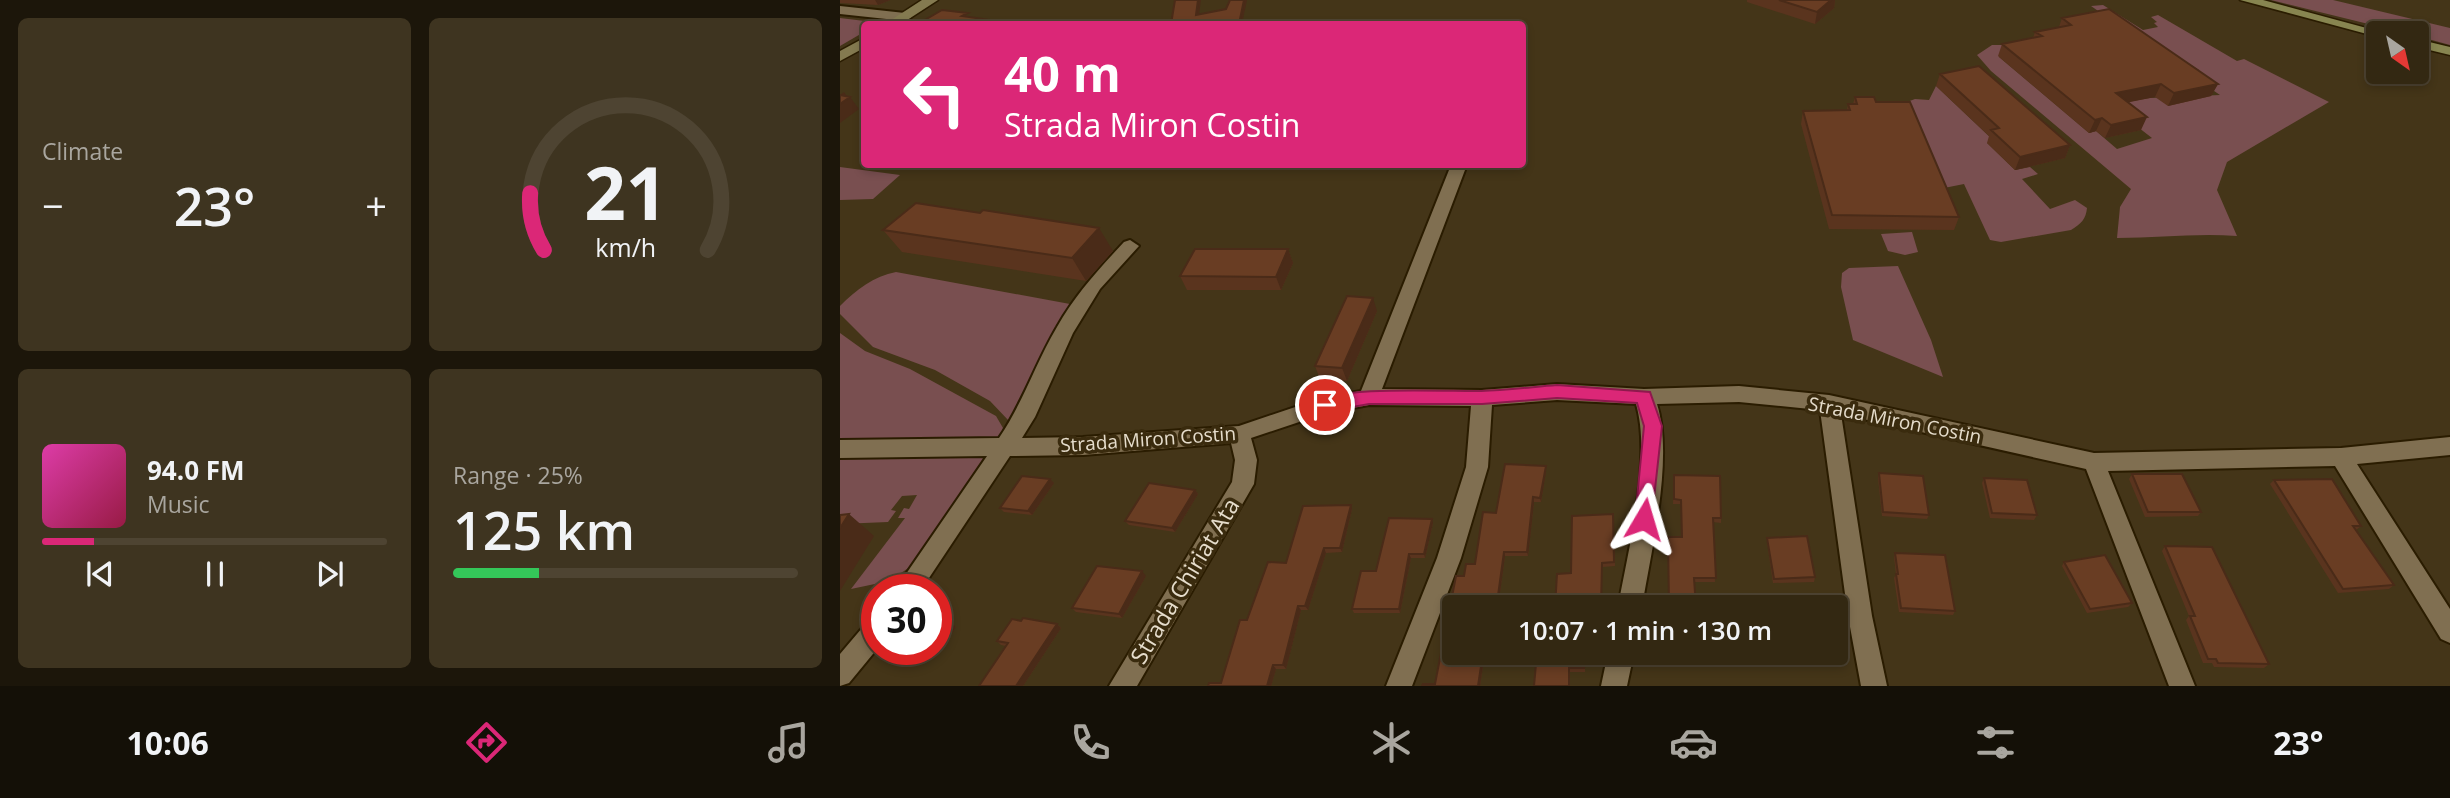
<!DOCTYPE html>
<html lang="en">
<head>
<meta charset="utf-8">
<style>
	:root { --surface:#332812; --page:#3e3420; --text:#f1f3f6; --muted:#a9a69f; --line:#4e4432; --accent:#db2777 }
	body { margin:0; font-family:"Open Sans",sans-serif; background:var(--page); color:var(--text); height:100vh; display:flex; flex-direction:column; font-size:26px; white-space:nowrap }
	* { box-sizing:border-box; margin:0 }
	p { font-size:23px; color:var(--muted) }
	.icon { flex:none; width:38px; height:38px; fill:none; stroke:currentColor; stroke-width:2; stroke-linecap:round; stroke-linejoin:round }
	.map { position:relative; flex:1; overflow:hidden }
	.drawer { display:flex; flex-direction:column; gap:18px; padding:18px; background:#1c160a; width:840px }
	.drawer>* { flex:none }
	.guide { position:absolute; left:21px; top:21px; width:665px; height:147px; border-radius:7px; box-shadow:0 4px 10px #0003,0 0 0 2px var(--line); background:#db2777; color:#fff; overflow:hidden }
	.needle { width:46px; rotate:146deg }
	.fabs { position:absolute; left:1526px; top:21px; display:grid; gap:14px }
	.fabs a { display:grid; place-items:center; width:63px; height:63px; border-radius:7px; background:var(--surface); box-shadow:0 4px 10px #0003,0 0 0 2px var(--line); font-size:35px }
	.speed { position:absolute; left:21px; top:574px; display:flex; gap:14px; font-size:35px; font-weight:700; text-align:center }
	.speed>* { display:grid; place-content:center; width:91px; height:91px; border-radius:50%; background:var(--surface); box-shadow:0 4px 10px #0003,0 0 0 2px var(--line); line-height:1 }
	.speed .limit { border:10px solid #d22; background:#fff; color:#111 }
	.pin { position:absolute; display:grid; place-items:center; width:60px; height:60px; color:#fff; margin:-30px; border:4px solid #fff; border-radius:50%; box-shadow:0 2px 7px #0007 }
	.me { position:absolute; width:77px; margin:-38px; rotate:7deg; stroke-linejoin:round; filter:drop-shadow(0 0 5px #0008) }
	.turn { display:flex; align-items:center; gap:24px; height:147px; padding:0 28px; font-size:32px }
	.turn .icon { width:91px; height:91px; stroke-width:2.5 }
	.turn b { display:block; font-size:49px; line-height:60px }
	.big { font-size:52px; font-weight:600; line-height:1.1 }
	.drawer .widget { flex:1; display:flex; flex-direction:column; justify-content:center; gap:10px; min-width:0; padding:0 24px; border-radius:10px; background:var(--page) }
	.drawer .dial { align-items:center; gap:0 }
	.dial svg { height:182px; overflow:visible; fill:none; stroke:var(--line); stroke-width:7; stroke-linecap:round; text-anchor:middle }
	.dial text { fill:var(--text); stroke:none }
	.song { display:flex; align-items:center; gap:21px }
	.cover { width:84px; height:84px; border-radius:10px; background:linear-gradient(135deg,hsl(320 70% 55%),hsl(340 70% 35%)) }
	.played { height:7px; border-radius:4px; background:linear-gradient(90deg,var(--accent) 15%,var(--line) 15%) }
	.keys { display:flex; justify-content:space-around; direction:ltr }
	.heat { display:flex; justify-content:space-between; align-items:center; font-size:38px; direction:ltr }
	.charge { height:10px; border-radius:5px; background:linear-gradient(90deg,#34c759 25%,var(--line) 0) }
	.drawer .tiles { flex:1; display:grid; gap:18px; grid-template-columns:repeat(2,1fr) }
	.trip { position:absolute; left:602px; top:595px; width:406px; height:70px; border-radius:7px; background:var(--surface); box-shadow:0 4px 10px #0003,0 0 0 2px var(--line); font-weight:600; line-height:70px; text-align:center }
	.tabs { display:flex; height:112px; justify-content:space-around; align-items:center; background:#141007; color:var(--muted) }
	.tabs .icon { width:49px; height:49px }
	.tabs .selected { color:var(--accent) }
	.tabs b { font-size:32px; color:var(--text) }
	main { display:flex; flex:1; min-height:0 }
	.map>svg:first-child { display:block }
	.green { fill:#794f50 }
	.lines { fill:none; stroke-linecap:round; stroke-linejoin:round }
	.street-casing { stroke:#2a1c00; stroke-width:4 }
	.secondary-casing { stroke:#2a1c00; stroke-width:3 }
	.primary-casing { stroke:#2a1c00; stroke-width:3 }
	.street { fill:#806f51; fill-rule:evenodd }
	.secondary { fill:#847a50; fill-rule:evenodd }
	.primary { fill:#878550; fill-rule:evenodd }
	.wall { fill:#5a341e }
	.shaded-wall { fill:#4a2b18 }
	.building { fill:#693d23; stroke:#4a2b18; stroke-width:2 }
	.route { fill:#db2777; stroke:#8e194d; stroke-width:2 }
	.labels { text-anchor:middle; stroke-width:7; stroke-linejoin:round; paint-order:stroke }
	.street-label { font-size:19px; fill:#e6ddcc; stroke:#3a2b0e }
	.near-street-label { font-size:23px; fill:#e6ddcc; stroke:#3a2b0e }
</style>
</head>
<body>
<main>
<section class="drawer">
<div class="tiles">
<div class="widget"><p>Climate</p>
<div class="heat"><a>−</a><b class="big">23°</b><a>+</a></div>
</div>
<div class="widget dial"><svg viewBox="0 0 100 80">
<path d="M14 69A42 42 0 1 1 86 69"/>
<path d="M14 69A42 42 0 0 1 8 44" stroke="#db2777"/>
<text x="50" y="56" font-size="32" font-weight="700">21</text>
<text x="50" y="72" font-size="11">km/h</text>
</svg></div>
<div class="widget">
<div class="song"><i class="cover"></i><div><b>94.0 FM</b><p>Music</p></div></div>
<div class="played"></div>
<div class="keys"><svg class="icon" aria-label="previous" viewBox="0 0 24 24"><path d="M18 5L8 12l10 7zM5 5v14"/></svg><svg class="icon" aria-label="pause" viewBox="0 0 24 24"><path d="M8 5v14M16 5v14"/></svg><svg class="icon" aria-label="next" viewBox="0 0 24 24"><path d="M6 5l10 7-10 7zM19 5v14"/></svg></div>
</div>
<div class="widget"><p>Range · 25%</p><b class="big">125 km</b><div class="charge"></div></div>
</div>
</section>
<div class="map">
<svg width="1610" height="686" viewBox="0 0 1610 686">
	<rect width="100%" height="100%" fill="#443518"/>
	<!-- green -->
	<path class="green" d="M 1431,0 L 1493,0 L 1610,28 L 1610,45 L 1577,36 L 1577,33 L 1565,33 Z
		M 1263,5 L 1303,30 L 1318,27 L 1314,23 L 1317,22 L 1311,17 L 1318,15 L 1397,61 L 1404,59 L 1489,102 L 1387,162 L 1377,190 L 1397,236 C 1356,233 1318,238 1277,238 L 1280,207 L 1291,189 L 1151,71 L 1137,55 L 1152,45 L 1164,45 L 1159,57 L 1249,133 L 1256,131 L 1277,149 L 1312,138 L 1263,100 L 1380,95 L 1349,74 L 1359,70 L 1340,58 L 1330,61 L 1251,6 Z
		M 0,18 L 33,22 L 34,24 L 24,24 L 24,32 L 0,46 Z
		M 1096,86 L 1154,141 L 1147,143 L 1175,170 L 1190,167 L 1198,174 L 1182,179 L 1210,209 L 1235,200 L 1247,208 C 1246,219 1241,224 1231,230 L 1161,242 L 1150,240 L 1124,184 L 1104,188 L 1059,105 L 1075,99 L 1089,100 Z
		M 0,167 L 60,175 L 33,199 L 0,200 Z
		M 1072,232 L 1078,252 L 1065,255 L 1048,251 L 1041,234 Z
		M 1058,266 L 1091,340 L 1103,377 L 1013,340 L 1001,287 L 1002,273 L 1009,268 Z
		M 56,272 L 230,304 L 230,312 L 176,421 L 169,421 L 150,401 L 95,370 L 33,347 L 0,314 L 0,306 C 16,290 34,276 56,272 Z
		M 0,333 L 25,351 L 70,369 L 156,416 L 163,428 L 159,439 L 0,443 Z
		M 146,453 L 149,462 L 70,567 L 49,581 L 11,589 L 65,518 L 58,518 L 64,508 L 69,509 L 77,495 L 62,496 L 51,510 L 56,511 L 48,522 L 0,524 L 0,458 Z"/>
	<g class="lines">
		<!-- street casing -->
		<g class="street-casing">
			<path id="street" d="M 0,6 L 65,13 L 71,17 L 65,21 L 0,14 Z
				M 617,165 L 625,170 L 542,389 L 642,390 L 717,384 L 804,389 L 899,386 L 989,395 L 1254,453 L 1501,448 L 1610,437 L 1610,455 L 1517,464 L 1610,609 L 1610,643 L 1601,639 L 1495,466 L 1268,471 L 1355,686 L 1329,686 L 1246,469 L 1001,414 L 1032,616 L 1047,686 L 1021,686 L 1008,616 L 980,410 L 899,402 L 817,404 C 834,458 811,551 802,607 L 778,607 C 788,550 812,459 796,404 L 717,400 L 652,405 L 648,467 L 621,558 L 572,686 L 546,686 L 597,558 L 626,467 L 631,406 L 529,405 L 486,413 L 411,438 L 417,460 L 414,484 L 297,686 L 269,686 L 392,482 L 395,460 L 391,443 L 243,455 L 170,456 L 81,590 L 55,590 L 147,456 L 0,458 L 0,440 L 159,438 C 183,403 195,364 217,327 C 235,295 259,269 284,242 L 290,240 L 299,246 L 260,289 L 233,333 L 195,417 L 182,438 L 243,437 L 399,426 L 485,397 L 521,391 L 609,170 Z
				M 37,617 L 37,649 L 9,683 L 0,686 L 0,654 L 28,621 Z
				M 768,653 L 794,653 L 787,686 L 761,686 Z"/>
		</g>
		<!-- secondary casing -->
		<g class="secondary-casing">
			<path id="secondary" d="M 82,0 L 98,0 L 61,24 L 45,24 Z
				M 24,38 L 24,48 L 0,61 L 0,51 Z"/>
		</g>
		<!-- primary casing -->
		<g class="primary-casing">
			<path id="primary" d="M 1400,0 L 1423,0 L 1545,33 L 1538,33 L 1538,37 Z
				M 1577,39 L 1610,47 L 1610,55 L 1577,47 Z"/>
		</g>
		<!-- street -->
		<use href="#street" class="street"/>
		<!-- secondary -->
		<use href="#secondary" class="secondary"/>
		<!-- primary -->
		<use href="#primary" class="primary"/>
	</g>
	<!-- wall -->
	<path class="wall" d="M 0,0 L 50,0 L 38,5 L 0,3 Z
		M 907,0 L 995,0 L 994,8 L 975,24 L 907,2 Z
		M 1222,18 L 1378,84 L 1371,96 L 1328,106 L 1315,97 L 1288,102 L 1301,130 L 1265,138 L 1256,131 L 1249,133 L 1158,56 L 1162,44 L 1193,38 L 1195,32 L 1219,27 Z
		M 1100,74 L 1230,145 L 1225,158 L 1175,170 L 1147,143 L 1149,136 L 1096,86 Z
		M 1015,97 L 1036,102 L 1119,217 L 1114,230 L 989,229 L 961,124 L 963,111 L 1007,110 L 1008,104 L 1013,104 Z
		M 140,213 L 273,251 L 246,281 L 62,252 L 43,230 Z
		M 448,249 L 453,263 L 441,290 L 347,290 L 340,276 Z
		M 537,311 L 507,381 L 480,379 L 475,366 Z
		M 665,464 L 706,466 L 706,471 L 701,502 L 694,502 L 688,556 L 665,556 L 658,607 L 614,607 L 614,653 L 645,653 L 640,686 L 582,686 L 583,684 L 595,684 L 616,576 L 624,576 L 626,564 L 635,564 L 643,512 L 656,513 Z
		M 1039,473 L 1089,515 L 1087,519 L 1042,516 L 1038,478 Z
		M 1292,474 L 1361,512 L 1358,516 L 1305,517 L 1289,479 Z
		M 834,475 L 881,518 L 881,523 L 873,522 L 875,582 L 855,582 L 829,605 L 841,537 L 841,504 L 833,504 Z
		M 1144,478 L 1197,515 L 1194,520 L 1150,518 L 1142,483 Z
		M 1434,480 L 1521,526 L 1516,530 L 1554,585 L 1549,589 L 1498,593 L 1430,484 Z
		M 214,483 L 192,515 L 164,512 L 160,508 Z
		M 355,490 L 358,494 L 335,532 L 289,525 L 285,521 Z
		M 512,509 L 502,552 L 486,553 L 468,610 L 461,610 L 446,669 L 436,669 L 431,686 L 368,686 L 381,683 L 407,620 L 446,563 Z
		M 773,514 L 775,566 L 762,567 L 731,573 Z
		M 593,523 L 585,558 L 571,558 L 560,613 L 514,613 L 512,609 L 536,571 Z
		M 927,538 L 975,577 L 974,582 L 933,583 L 927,542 Z
		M 1325,546 L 1429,664 L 1424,668 L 1374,667 L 1372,663 L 1363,663 L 1346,620 L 1349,616 L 1322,551 Z
		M 1055,553 L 1115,611 L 1113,615 L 1059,612 L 1054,578 L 1056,574 L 1054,557 Z
		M 1224,562 L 1292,603 L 1288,607 L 1247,613 L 1222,566 Z
		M 306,576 L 282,618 L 236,612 L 232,608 Z
		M 96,615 L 111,620 L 110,623 L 116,627 L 95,658 L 86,657 L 84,660 L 53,655 L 47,652 Z
		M 181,621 L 217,624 L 221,628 L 183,686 L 139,686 L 166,646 L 161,645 L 157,641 Z
		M 697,653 L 745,653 L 745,672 L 730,672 Z
		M 813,653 L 859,653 L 859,658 L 813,659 Z"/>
	<!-- shaded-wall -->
	<path class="shaded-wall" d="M 35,0 L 50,0 L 38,5 Z
		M 358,0 L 361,0 L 358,22 L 356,15 Z
		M 404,0 L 407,0 L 402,24 L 399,24 Z
		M 991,0 L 995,0 L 994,8 L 975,24 L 977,12 Z
		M 1321,84 L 1315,97 L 1270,106 L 1276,93 Z
		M 1378,84 L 1371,96 L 1328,106 L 1334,93 Z
		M 4,92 L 8,98 L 10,97 L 19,109 L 0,123 L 0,95 Z
		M 1307,117 L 1301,130 L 1265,138 L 1271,125 Z
		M 1262,118 L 1256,131 L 1249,133 L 1255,120 Z
		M 1230,145 L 1225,158 L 1175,170 L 1180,157 Z
		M 259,228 L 273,251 L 246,281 L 232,258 Z
		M 448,249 L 453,263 L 441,290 L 436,277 Z
		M 533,298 L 537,311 L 507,381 L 502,368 Z
		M 706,466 L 706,471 L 701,502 L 700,498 Z
		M 210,479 L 214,483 L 192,515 L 188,511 Z
		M 355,490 L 358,494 L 335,532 L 332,528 Z
		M 693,497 L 694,502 L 688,556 L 687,552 Z
		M 511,505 L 512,509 L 502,552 L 500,548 Z
		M 9,514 L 34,536 L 0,591 L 0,528 Z
		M 592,519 L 593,523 L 585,558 L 584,554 Z
		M 484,548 L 486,553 L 468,610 L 465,606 Z
		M 664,552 L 665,556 L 658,607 L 657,603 Z
		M 569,554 L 571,558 L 560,613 L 559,609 Z
		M 302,571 L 306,576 L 282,618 L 279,614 Z
		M 458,606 L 461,610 L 446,669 L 443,665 Z
		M 106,616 L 111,620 L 107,626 L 102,622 Z
		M 111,623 L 116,627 L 95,658 L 90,654 L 93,649 L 96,649 L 96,644 Z
		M 217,624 L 221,628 L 183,686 L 176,686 Z
		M 81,653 L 86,657 L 84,660 L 78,656 Z
		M 643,653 L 645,653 L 640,686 L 638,686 Z
		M 433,665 L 436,669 L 431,686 L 427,686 Z"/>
	<!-- building -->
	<path class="building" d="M 335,0 L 358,0 L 356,15 L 386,9 L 390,0 L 404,0 L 399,24 L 331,24 Z
		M 939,0 L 991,0 L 977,12 Z
		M 1269,9 L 1378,84 L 1334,93 L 1321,84 L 1276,93 L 1307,117 L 1271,125 L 1262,118 L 1255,120 L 1162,44 L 1202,36 L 1195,32 L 1231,25 L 1222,18 Z
		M 102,10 L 128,13 L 122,16 L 157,21 L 152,24 L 78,24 Z
		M 1139,66 L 1230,145 L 1180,157 L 1151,130 L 1159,128 L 1100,74 Z
		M 0,95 L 10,97 L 0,104 Z
		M 1015,97 L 1034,97 L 1036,102 L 1070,102 L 1119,217 L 992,215 L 963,111 L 1010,110 L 1008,104 L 1017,104 Z
		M 76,203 L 140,213 L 143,210 L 259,228 L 232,258 L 43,230 Z
		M 355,249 L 448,249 L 436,277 L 340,276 Z
		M 507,296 L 533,298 L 502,368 L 475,366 Z
		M 665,464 L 706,466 L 700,498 L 693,497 L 687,552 L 664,552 L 657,603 L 651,603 L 650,607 L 614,607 L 614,653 L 643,653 L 638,686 L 582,686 L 583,684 L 595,684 L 616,576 L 624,576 L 626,564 L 635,564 L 643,512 L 656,513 Z
		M 1039,473 L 1083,476 L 1089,515 L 1043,512 Z
		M 1292,474 L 1342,474 L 1361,512 L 1308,512 Z
		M 834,475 L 880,476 L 881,518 L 873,518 L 876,578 L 854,578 L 856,607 L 812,607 L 812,605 L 829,605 L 828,537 L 842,537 L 841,500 L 834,499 Z
		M 182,476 L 210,479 L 188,511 L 160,508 Z
		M 1144,478 L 1187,480 L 1197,515 L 1152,513 Z
		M 1492,479 L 1521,526 L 1513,526 L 1554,585 L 1503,589 L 1434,480 Z
		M 309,483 L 355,490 L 332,528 L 285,521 Z
		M 511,505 L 500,548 L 484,548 L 465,606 L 458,606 L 443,665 L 433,665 L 427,686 L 368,686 L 369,683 L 381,683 L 400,620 L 407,620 L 428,562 L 446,563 L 463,506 Z
		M 9,514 L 0,528 L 0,515 Z
		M 773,514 L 774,562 L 762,563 L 761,607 L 715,607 L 717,574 L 731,573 L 732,516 Z
		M 549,518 L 592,519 L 584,554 L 569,554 L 559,609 L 512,609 L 521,571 L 536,571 Z
		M 967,536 L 975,577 L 934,579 L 927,538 Z
		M 1325,546 L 1372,547 L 1429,664 L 1378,663 L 1376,659 L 1368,659 L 1350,616 L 1355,616 Z
		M 1055,553 L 1105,555 L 1115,611 L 1061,608 L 1056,574 L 1058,574 Z
		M 1265,555 L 1292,603 L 1250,609 L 1224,562 Z
		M 257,566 L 302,571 L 279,614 L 232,608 Z
		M 96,615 L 106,616 L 102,622 L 111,623 L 96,644 Z
		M 183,618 L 217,624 L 176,686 L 139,686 L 168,643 L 157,641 L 172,619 L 181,621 Z
		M 49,649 L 93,649 L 90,654 L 81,653 L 78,656 L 47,652 Z
		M 697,653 L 745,653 L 744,668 L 729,668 L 729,686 L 694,686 Z
		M 813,653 L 859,653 L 859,654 L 813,656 Z"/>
	<!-- route -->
	<path class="route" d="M 717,385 L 810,392 L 822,426 L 811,525 L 798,525 L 795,519 L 804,426 L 797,403 L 717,398 L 642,404 L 529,404 L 485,412 L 477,405 C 488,384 615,392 641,391 C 666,390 692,387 717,385 Z"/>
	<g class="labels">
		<!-- street labels -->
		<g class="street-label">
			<text transform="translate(1055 420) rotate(11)" y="7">Strada Miron Costin</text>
			<text transform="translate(308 439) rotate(-4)" y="7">Strada Miron Costin</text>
		</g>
		<!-- near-street labels -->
		<g class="near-street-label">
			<text transform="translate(345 581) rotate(-59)" y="8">Strada Chiriat Ata</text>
		</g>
	</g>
</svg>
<div class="fabs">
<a><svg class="needle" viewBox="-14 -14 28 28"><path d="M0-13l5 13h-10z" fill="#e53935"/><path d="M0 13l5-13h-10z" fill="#a9a69f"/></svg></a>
</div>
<div class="speed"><div class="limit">30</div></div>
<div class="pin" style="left:485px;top:405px;background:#d93025"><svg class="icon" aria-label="arrive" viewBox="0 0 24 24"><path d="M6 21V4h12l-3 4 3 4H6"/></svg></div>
<svg class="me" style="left:804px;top:519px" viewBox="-20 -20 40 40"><path d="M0-17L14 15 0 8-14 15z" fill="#db2777" stroke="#fff" stroke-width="4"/></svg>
<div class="trip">10:07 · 1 min · 130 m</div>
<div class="guide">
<div class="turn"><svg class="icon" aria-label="left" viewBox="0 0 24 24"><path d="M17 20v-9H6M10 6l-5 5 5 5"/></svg><div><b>40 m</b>Strada Miron Costin</div></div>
</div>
</div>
</main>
<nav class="tabs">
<b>10:06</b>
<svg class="icon selected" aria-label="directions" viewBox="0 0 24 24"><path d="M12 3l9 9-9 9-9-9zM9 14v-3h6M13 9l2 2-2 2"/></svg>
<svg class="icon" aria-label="music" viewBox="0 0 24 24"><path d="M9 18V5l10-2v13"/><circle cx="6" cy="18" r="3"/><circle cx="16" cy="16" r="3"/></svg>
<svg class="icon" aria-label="phone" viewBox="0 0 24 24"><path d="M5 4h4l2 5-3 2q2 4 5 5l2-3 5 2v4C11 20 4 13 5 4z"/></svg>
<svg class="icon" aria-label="climate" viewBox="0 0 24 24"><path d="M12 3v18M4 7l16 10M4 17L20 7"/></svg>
<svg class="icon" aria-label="car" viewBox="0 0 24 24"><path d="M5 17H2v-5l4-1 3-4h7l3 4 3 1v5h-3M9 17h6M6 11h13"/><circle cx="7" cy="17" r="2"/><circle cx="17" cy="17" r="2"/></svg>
<svg class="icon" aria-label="filters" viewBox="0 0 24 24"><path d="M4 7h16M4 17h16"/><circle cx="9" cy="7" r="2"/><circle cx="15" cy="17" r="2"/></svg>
<b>23°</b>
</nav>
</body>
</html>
